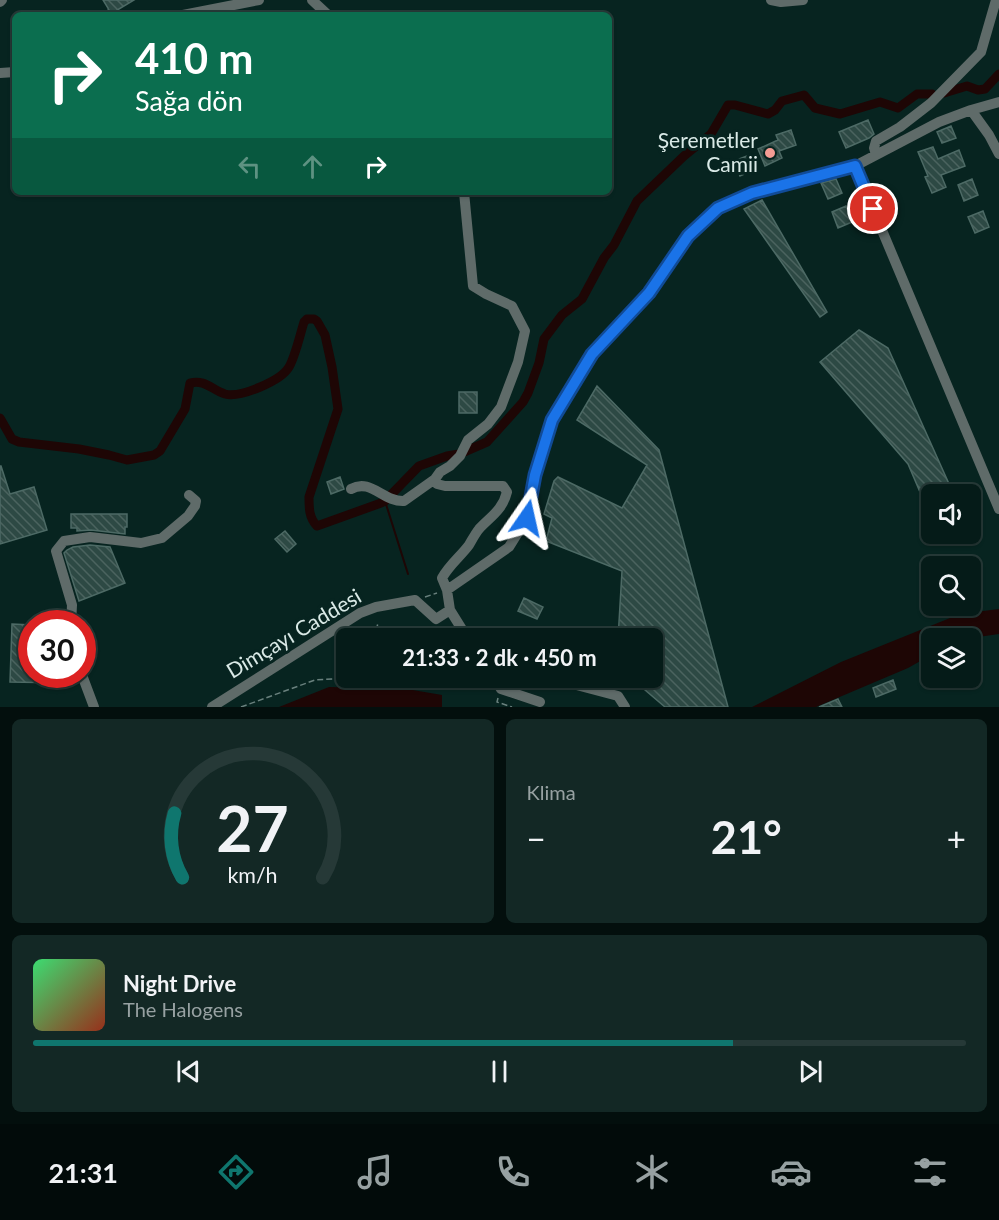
<!DOCTYPE html>
<html lang="tr">
<head>
<meta charset="utf-8">
<style>
	:root { --surface:#051b18; --page:#132825; --text:#f1f3f6; --muted:#97a1a2; --line:#263937; --accent:#0f766e }
	body { margin:0; font-family:Lato,sans-serif; background:var(--page); color:var(--text); height:100vh; display:flex; flex-direction:column; font-size:22px; white-space:nowrap }
	* { box-sizing:border-box; margin:0 }
	p { font-size:20px; color:var(--muted) }
	.icon { flex:none; width:33px; height:33px; fill:none; stroke:currentColor; stroke-width:2; stroke-linecap:round; stroke-linejoin:round }
	.map { position:relative; height:707px; overflow:hidden }
	.sheet { display:flex; flex-direction:column; gap:12px; padding:12px; background:#030f0d; flex:1 }
	.sheet>* { flex:none }
	.top-card { position:absolute; left:12px; top:12px; width:600px; height:183px; border-radius:9px; box-shadow:0 2px 4px #0004,0 0 0 2px var(--line); background:#0b6e4f; color:#fff; overflow:hidden }
	.fabs { position:absolute; left:921px; top:484px; display:grid; gap:12px }
	.fabs a { display:grid; place-items:center; width:60px; height:60px; border-radius:9px; background:var(--surface); box-shadow:0 2px 4px #0004,0 0 0 2px var(--line); font-size:30px }
	.speed { position:absolute; left:18px; top:610px; display:flex; gap:12px; font-size:30px; font-weight:700; text-align:center }
	.speed>* { display:grid; place-content:center; width:78px; height:78px; border-radius:50%; background:var(--surface); box-shadow:0 2px 4px #0004,0 0 0 2px var(--line); line-height:1 }
	.speed .limit { border:9px solid #d22; background:#fff; color:#111 }
	.pin { position:absolute; display:grid; place-items:center; width:51px; height:51px; color:#fff; margin:-26px; border:3px solid #fff; border-radius:50%; box-shadow:0 2px 6px #0007 }
	.me { position:absolute; width:66px; margin:-33px; rotate:11deg; stroke-linejoin:round; filter:drop-shadow(0 0 4px #0008) }
	.turn { display:flex; align-items:center; gap:21px; height:126px; padding:0 24px; font-size:27px }
	.turn .icon { width:78px; height:78px; stroke-width:2.5 }
	.turn b { display:block; font-size:42px; line-height:51px }
	.lanes { display:flex; align-items:center; height:57px; padding:0 24px; background:#0003; justify-content:center; gap:30px; direction:ltr }
	.lanes .off { opacity:.35 }
	.big { font-size:45px; font-weight:700; line-height:1.1 }
	.sheet .card { flex:1; display:flex; flex-direction:column; justify-content:center; gap:9px; min-width:0; padding:0 21px; border-radius:9px; background:var(--page) }
	.sheet .dial { align-items:center; gap:0 }
	.dial svg { height:156px; overflow:visible; fill:none; stroke:var(--line); stroke-width:7; stroke-linecap:round; text-anchor:middle }
	.dial text { fill:var(--text); stroke:none }
	.song { display:flex; align-items:center; gap:18px }
	.cover { width:72px; height:72px; border-radius:9px; background:linear-gradient(135deg,hsl(140 70% 55%),hsl(10 70% 35%)) }
	.played { height:6px; border-radius:3px; background:linear-gradient(90deg,var(--accent) 75%,var(--line) 75%) }
	.keys { display:flex; justify-content:space-around; direction:ltr }
	.heat { display:flex; justify-content:space-between; align-items:center; font-size:33px; direction:ltr }
	.sheet .tiles { flex:1; display:grid; gap:12px; grid-template-columns:1fr 1fr }
	.card:last-child { grid-column:span 2 }
	.trip { position:absolute; left:336px; top:628px; width:327px; height:60px; border-radius:9px; background:var(--surface); box-shadow:0 2px 4px #0004,0 0 0 2px var(--line); font-weight:700; line-height:60px; text-align:center }
	.tabs { display:flex; height:96px; justify-content:space-around; align-items:center; background:#020b0a; color:var(--muted) }
	.tabs .icon { width:42px; height:42px }
	.tabs .selected { color:var(--accent) }
	.tabs b { font-size:27px; color:var(--text) }
	.map>svg:first-child { display:block }
	.water { fill:#1e0605 }
	.lines { fill:none; stroke-linecap:round; stroke-linejoin:round }
	.stream { stroke:#1e0605; stroke-width:2 }
	.canal { stroke:#1e0605; stroke-width:9 }
	.building { fill:url(#building-back-hatch); stroke:#4d6a65; stroke-width:1.5 }
	.path { stroke:#69807d; stroke-width:1.5; stroke-dasharray:6 3; stroke-linecap:butt }
	.minor { stroke:#5f6b69; stroke-width:10 }
	.route-casing { stroke:#114b97; stroke-width:15 }
	.route { stroke:#1a73e8; stroke-width:10 }
	.poi-dot { fill:#f59c94; stroke:#072420; stroke-width:2 }
	.labels { text-anchor:middle; stroke-width:6; stroke-linejoin:round; paint-order:stroke }
	.poi-label { font-size:21px; fill:#daeae7; stroke:#072420; text-anchor:end }
	.street-label { font-size:21px; fill:#daeae7; stroke:#072420 }
</style>
</head>
<body>
<div class="map">
<svg width="999" height="707" viewBox="0 0 999 707">
	<defs>
		<pattern id="building-back-hatch" width="6" height="6" patternUnits="userSpaceOnUse" patternTransform="scale(1.5)"><rect width="6" height="6" fill="#2d4944"/><path d="M-1 5l2 2M0 0l6 6M5-1l2 2" fill="none" stroke="#4b635f"/></pattern>
	</defs>
	<rect width="100%" height="100%" fill="#072420"/>
	<!-- water -->
	<path class="water" d="M 999,609 L 999,634 L 964,639 L 932,639 L 931,655 L 908,668 L 816,707 L 752,707 L 841,662 L 960,614 Z
		M 329,687 L 407,689 L 442,695 L 442,707 L 279,707 Z"/>
	<g class="lines">
		<!-- stream -->
		<path class="stream" d="M 385,501 L 408,574"/>
		<!-- canal -->
		<path class="canal" d="M 944,93 L 967,86 L 978,90 L 985,89 L 999,74
			M 0,418 L 12,439 L 19,442 L 79,449 L 109,455 L 127,460 L 154,455 L 160,451 L 185,409 L 190,383 C 205,379 212,390 225,394 C 240,398 281,381 289,367 C 295,357 300,335 304,322 L 307,319 L 314,319 L 317,321 L 325,335 L 332,367 L 338,409 L 309,497 C 309,508 309,518 317,526 L 381,503 L 385,501 L 419,466 L 447,456 L 459,454
			M 464,452 L 487,442 L 523,402 L 528,393 L 539,363 L 544,339 L 562,315 L 582,299 L 604,258 L 614,245 L 637,201 L 684,156 L 711,134 L 728,105 L 735,105 L 768,114 L 775,110 L 782,101 L 804,95 L 815,108 L 840,114 L 880,102 L 898,108 L 917,94 L 932,94"/>
	</g>
	<!-- building -->
	<path class="building" d="M 103,0 L 134,0 L 109,15 L 108,8 Z
		M 868,120 L 874,134 L 869,138 L 846,148 L 839,132 Z
		M 951,126 L 956,138 L 942,143 L 937,132 Z
		M 791,130 L 796,145 L 779,151 L 782,158 L 765,166 L 758,149 L 778,140 L 776,135 Z
		M 933,147 L 938,159 L 959,150 L 965,166 L 941,175 L 946,187 L 932,193 L 925,177 L 928,176 L 918,152 Z
		M 747,156 L 753,170 L 740,176 L 734,161 Z
		M 836,179 L 842,193 L 828,199 L 821,183 Z
		M 972,179 L 978,195 L 964,201 L 958,185 Z
		M 762,200 L 827,312 L 820,317 L 744,209 Z
		M 846,206 L 852,222 L 838,228 L 832,212 Z
		M 983,211 L 989,227 L 975,233 L 968,217 Z
		M 859,330 L 888,348 L 954,495 L 932,495 L 932,520 L 908,464 L 820,362 Z
		M 597,386 L 659,450 L 728,707 L 665,707 L 631,678 L 652,678 L 652,639 L 618,639 L 622,571 L 546,541 L 552,518 L 544,514 L 554,481 L 558,477 L 622,508 L 647,465 L 577,420 Z
		M 459,392 L 477,392 L 477,413 L 459,413 Z
		M 0,466 L 1,466 L 10,494 L 34,487 L 47,530 L 0,544 Z
		M 340,477 L 344,489 L 331,494 L 327,482 Z
		M 71,514 L 127,514 L 127,527 L 125,527 L 125,534 L 91,530 L 77,531 L 77,528 L 71,528 Z
		M 285,531 L 296,544 L 287,552 L 275,539 Z
		M 90,545 L 110,547 L 125,583 L 79,601 L 64,553 L 67,550 L 73,547 Z
		M 524,598 L 543,607 L 537,619 L 518,611 Z
		M 12,624 L 32,625 L 32,675 L 65,675 L 64,683 L 10,682 Z
		M 893,680 L 896,689 L 876,697 L 873,688 Z
		M 838,699 L 842,707 L 819,707 Z"/>
	<g class="lines">
		<!-- path -->
		<path class="path" d="M 425,597 L 437,593
			M 374,639 L 378,623
			M 498,698 L 497,702 L 512,707
			M 241,707 L 315,680 L 346,678"/>
		<!-- minor -->
		<path class="minor" d="M 312,0 L 328,15
			M 771,0 L 781,2 L 803,0
			M 0,2 L 2,0
			M 183,15 L 259,0
			M 0,73 L 15,72
			M 971,110 L 989,135 L 999,154
			M 876,155 L 874,148 L 876,141 L 900,127 L 931,103 L 981,52 L 996,0
			M 855,166 L 999,509
			M 351,489 C 371,478 383,502 404,501 L 435,479
			M 447,590 L 442,578 C 450,564 460,557 469,545 C 472,540 475,534 479,529 C 491,516 502,511 507,492 L 503,486 L 445,486 L 437,484 L 435,479 L 440,472 L 450,466 L 460,456 L 468,440 L 488,424 L 501,407 L 518,362 L 525,331 L 512,306 L 486,294 L 473,286 L 464,192
			M 450,610 L 468,639
			M 71,624 L 72,605 L 56,551 L 64,541 L 90,537 L 141,543 L 162,538 L 188,516 L 195,506 L 196,501 L 189,495
			M 82,675 L 94,707
			M 494,678 L 501,689 L 540,702
			M 550,678 L 618,696 L 625,707
			M 212,707 L 360,613 L 376,607 L 415,600 L 436,619 L 450,610 L 447,590 L 509,547 L 527,518 L 535,475 L 552,420 L 592,354 L 649,293 L 688,236 L 719,208 L 752,193 L 855,166 L 939,122 L 971,110 L 999,102"/>
	</g>
	<g class="lines">
		<!-- route casing -->
		<g class="route-casing">
			<path id="route" d="M 527,518 L 535,475 L 552,420 L 592,354 L 649,293 L 688,236 L 718,208 L 752,193 L 855,166 L 873,209"/>
		</g>
		<!-- route -->
		<use href="#route" class="route"/>
	</g>
	<!-- markers -->
	<circle class="poi-dot" cx="770" cy="153" r="6"/>
	<g class="labels">
		<!-- poi labels -->
		<g class="poi-label">
			<text x="758" y="148">Şeremetler<tspan x="758" dy="24">Camii</tspan></text>
		</g>
		<!-- street labels -->
		<g class="street-label">
			<text transform="translate(294 634) rotate(-31)" y="7">Dimçayı Caddesi</text>
		</g>
	</g>
</svg>
<div class="fabs">
<a><svg class="icon" aria-label="sound" viewBox="0 0 24 24"><path d="M4 9h4l5-4v14l-5-4H4zM17 9q2 3 0 6"/></svg></a>
<a><svg class="icon" aria-label="search" viewBox="0 0 24 24"><circle cx="10" cy="10" r="6"/><path d="M15 15l6 6"/></svg></a>
<a><svg class="icon" aria-label="layers" viewBox="0 0 24 24"><path d="M12 4l9 5-9 5-9-5zM3 14l9 5 9-5"/></svg></a>
</div>
<div class="speed"><div class="limit">30</div></div>
<div class="pin" style="left:873px;top:209px;background:#d93025"><svg class="icon" aria-label="arrive" viewBox="0 0 24 24"><path d="M6 21V4h12l-3 4 3 4H6"/></svg></div>
<svg class="me" style="left:527px;top:518px" viewBox="-20 -20 40 40"><path d="M0-17L14 15 0 8-14 15z" fill="#1a73e8" stroke="#fff" stroke-width="4"/></svg>
<div class="trip">21:33 · 2 dk · 450 m</div>
<div class="top-card">
<div class="turn"><svg class="icon" aria-label="right" viewBox="0 0 24 24"><path d="M7 20v-9h11M14 6l5 5-5 5"/></svg><div><b>410 m</b>Sağa dön</div></div>
<div class="lanes"><svg class="icon off" aria-label="left" viewBox="0 0 24 24"><path d="M17 20v-9H6M10 6l-5 5 5 5"/></svg><svg class="icon off" aria-label="ahead" viewBox="0 0 24 24"><path d="M12 20V5M6 11l6-6 6 6"/></svg><svg class="icon" aria-label="right" viewBox="0 0 24 24"><path d="M7 20v-9h11M14 6l5 5-5 5"/></svg></div>
</div>
</div>
<section class="sheet">
<div class="tiles">
<div class="card dial"><svg viewBox="0 0 100 80">
<path d="M14 69A42 42 0 1 1 86 69"/>
<path d="M14 69A42 42 0 0 1 10 36" stroke="#0f766e"/>
<text x="50" y="56" font-size="32" font-weight="700">27</text>
<text x="50" y="72" font-size="11">km/h</text>
</svg></div>
<div class="card"><p>Klima</p>
<div class="heat"><a>−</a><b class="big">21°</b><a>+</a></div>
</div>
<div class="card">
<div class="song"><i class="cover"></i><div><b>Night Drive</b><p>The Halogens</p></div></div>
<div class="played"></div>
<div class="keys"><svg class="icon" aria-label="previous" viewBox="0 0 24 24"><path d="M18 5L8 12l10 7zM5 5v14"/></svg><svg class="icon" aria-label="pause" viewBox="0 0 24 24"><path d="M8 5v14M16 5v14"/></svg><svg class="icon" aria-label="next" viewBox="0 0 24 24"><path d="M6 5l10 7-10 7zM19 5v14"/></svg></div>
</div>
</div>
</section>
<nav class="tabs">
<b>21:31</b>
<svg class="icon selected" aria-label="directions" viewBox="0 0 24 24"><path d="M12 3l9 9-9 9-9-9zM9 14v-3h6M13 9l2 2-2 2"/></svg>
<svg class="icon" aria-label="music" viewBox="0 0 24 24"><path d="M9 18V5l10-2v13"/><circle cx="6" cy="18" r="3"/><circle cx="16" cy="16" r="3"/></svg>
<svg class="icon" aria-label="phone" viewBox="0 0 24 24"><path d="M5 4h4l2 5-3 2q2 4 5 5l2-3 5 2v4C11 20 4 13 5 4z"/></svg>
<svg class="icon" aria-label="climate" viewBox="0 0 24 24"><path d="M12 3v18M4 7l16 10M4 17L20 7"/></svg>
<svg class="icon" aria-label="car" viewBox="0 0 24 24"><path d="M5 17H2v-5l4-1 3-4h7l3 4 3 1v5h-3M9 17h6M6 11h13"/><circle cx="7" cy="17" r="2"/><circle cx="17" cy="17" r="2"/></svg>
<svg class="icon" aria-label="filters" viewBox="0 0 24 24"><path d="M4 7h16M4 17h16"/><circle cx="9" cy="7" r="2"/><circle cx="15" cy="17" r="2"/></svg>
</nav>
</body>
</html>
